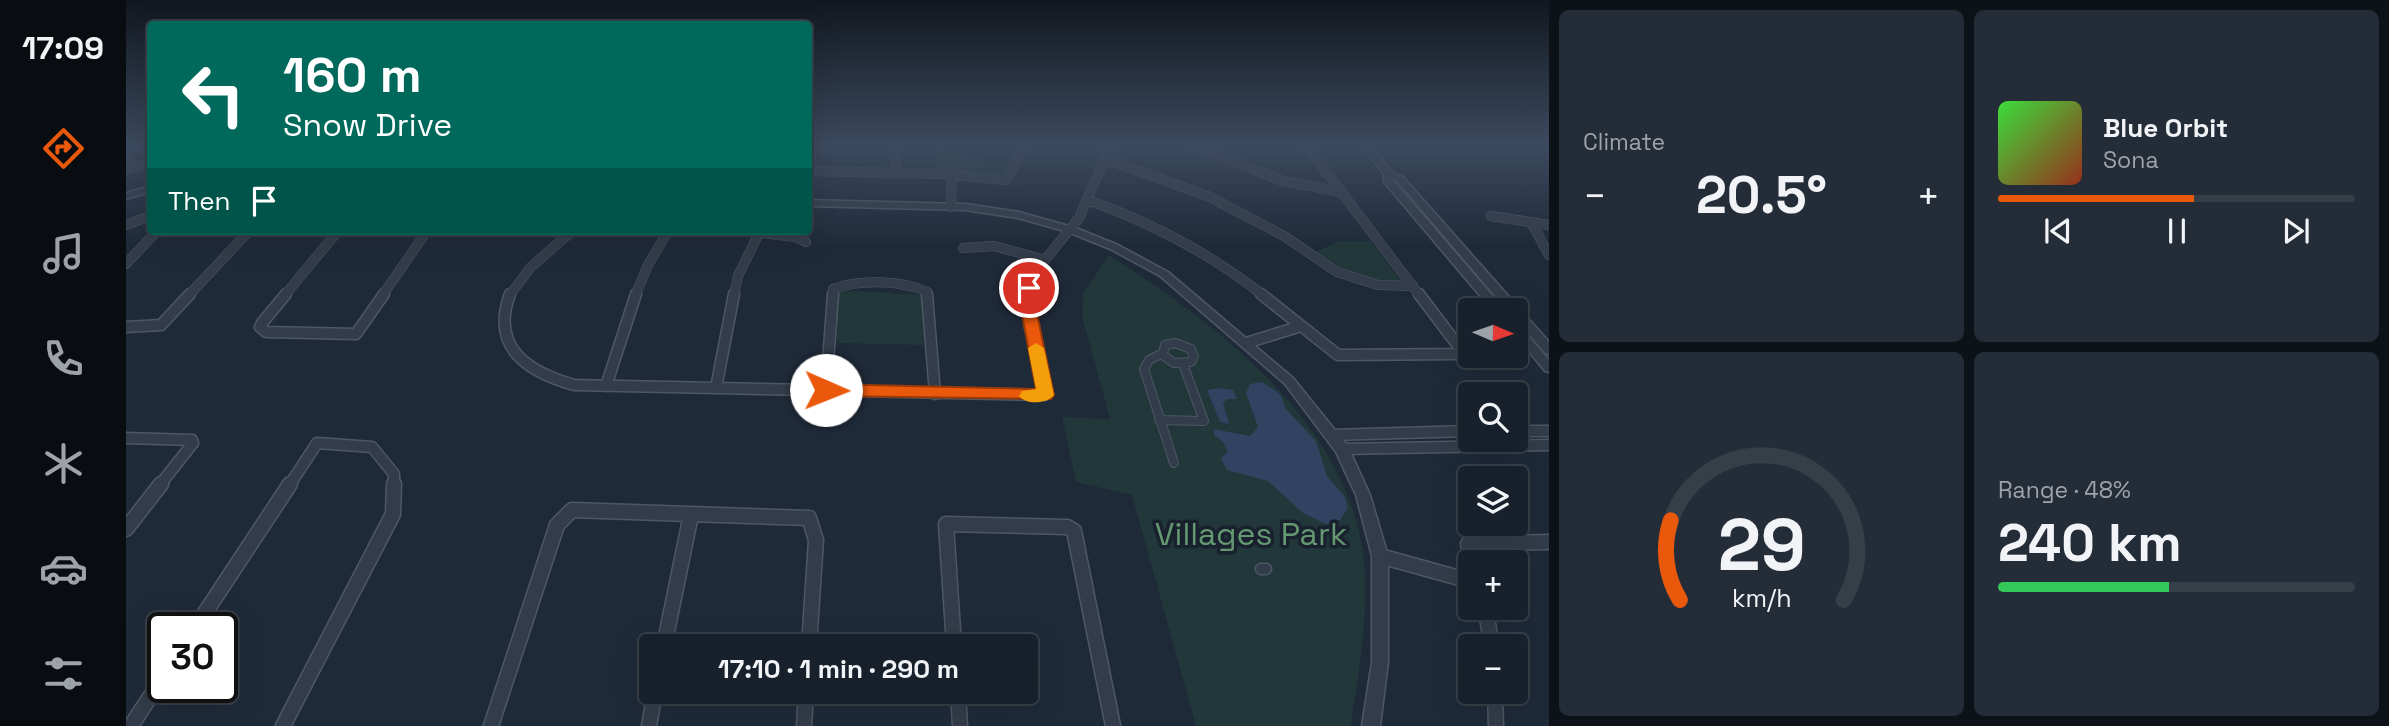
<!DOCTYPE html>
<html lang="en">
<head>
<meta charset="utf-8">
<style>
	:root { --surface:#17202b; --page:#242d37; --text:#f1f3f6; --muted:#9ea3a9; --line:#363e47; --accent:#ea580c }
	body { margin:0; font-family:"Space Grotesk",sans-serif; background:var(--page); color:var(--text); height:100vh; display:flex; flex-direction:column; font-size:26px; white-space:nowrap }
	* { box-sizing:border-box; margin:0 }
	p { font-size:23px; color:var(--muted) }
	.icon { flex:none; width:38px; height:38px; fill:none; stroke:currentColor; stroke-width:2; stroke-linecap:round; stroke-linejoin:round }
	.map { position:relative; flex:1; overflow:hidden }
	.drawer { display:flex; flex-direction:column; gap:10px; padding:10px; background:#0d1218; width:840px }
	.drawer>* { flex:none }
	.banner { position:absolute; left:21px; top:21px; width:665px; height:214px; border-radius:7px; box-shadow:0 7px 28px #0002,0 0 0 2px var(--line); background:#00695c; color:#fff; overflow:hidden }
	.needle { width:46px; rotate:92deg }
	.buttons { position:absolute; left:1332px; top:298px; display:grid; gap:14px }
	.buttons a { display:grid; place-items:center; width:70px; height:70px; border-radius:7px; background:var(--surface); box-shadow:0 7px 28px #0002,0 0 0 2px var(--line); font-size:35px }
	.speed { position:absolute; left:21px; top:612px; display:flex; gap:14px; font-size:35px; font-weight:700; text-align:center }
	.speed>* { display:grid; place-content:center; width:91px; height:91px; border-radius:50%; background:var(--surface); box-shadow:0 7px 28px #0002,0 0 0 2px var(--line); line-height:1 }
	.speed .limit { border:4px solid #111; border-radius:10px; background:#fff; color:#111 }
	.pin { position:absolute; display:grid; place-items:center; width:60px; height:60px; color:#fff; margin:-30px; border:4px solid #fff; border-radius:50%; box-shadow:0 2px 7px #0007 }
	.me { position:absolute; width:77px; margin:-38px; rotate:91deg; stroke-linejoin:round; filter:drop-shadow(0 0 5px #0008) }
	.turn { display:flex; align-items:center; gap:24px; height:147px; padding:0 21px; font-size:32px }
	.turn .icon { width:91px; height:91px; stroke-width:2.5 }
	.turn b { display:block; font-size:49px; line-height:60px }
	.then { display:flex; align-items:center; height:66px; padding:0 21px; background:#0003; gap:14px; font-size:26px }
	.big { font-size:52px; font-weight:800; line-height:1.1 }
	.drawer .widget { flex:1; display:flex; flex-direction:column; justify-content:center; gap:10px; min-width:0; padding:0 24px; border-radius:10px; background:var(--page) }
	.drawer .dial { align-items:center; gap:0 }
	.dial svg { height:182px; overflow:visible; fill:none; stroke:var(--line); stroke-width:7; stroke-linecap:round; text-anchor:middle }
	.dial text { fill:var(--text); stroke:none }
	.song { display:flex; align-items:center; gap:21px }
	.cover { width:84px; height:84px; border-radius:10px; background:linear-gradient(135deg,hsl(120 70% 55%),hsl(10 70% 35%)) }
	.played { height:7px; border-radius:4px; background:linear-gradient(90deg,var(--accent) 55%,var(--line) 55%) }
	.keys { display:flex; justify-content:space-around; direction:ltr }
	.heat { display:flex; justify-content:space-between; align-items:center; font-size:38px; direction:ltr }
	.charge { height:10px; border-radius:5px; background:linear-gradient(90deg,#34c759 48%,var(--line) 0) }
	.drawer .tiles { flex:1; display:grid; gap:10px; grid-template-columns:repeat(2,1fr) }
	.trip { position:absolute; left:513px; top:634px; width:399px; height:70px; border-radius:7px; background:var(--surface); box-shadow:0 7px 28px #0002,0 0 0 2px var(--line); font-weight:800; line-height:70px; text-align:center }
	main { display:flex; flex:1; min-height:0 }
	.menu { display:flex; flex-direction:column; width:126px; justify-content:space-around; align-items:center; background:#090d11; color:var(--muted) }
	.menu .icon { width:49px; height:49px }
	.menu .active { color:var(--accent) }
	.menu b { font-size:32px; color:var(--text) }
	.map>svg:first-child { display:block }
	.green { fill:#21373a }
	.water { fill:#304360 }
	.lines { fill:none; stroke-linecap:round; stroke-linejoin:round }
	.pedestrian-far1-casing { stroke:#4e5764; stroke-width:10 }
	.pedestrian-casing { stroke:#4e5764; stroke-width:13 }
	.minor-far2-casing { stroke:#4e5764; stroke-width:10 }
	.minor-far1-casing { stroke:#4e5764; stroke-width:13 }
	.minor-casing { stroke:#4e5764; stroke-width:17 }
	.tertiary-casing { stroke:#4e5764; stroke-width:3 }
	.pedestrian-far1 { stroke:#333c4a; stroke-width:8 }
	.pedestrian { stroke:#333c4a; stroke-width:10 }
	.minor-far2 { stroke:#333c4a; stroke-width:9 }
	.minor-far1 { stroke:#333c4a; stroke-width:10 }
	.minor { stroke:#333c4a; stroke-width:14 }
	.tertiary { fill:#333c4a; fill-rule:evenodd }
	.route { fill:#ea580c; stroke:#983908; stroke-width:2 }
	.slow { fill:#f59e0b }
	.labels { text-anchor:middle; stroke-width:7; stroke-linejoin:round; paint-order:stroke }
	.near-park-label { font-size:32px; fill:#649870; stroke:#19212e }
</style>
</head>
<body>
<main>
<nav class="menu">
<b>17:09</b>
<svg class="icon active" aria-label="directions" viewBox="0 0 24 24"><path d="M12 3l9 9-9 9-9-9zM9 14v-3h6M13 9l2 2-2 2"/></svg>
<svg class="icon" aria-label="music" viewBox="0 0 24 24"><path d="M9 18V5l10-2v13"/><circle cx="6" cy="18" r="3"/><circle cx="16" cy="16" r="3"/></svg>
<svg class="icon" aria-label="phone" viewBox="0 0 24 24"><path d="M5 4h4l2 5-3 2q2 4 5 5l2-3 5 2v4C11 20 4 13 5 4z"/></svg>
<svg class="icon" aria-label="climate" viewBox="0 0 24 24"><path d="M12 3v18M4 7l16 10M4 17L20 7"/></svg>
<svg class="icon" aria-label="car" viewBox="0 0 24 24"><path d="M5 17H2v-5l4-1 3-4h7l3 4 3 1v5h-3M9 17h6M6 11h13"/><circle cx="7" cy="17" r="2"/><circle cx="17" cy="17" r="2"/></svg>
<svg class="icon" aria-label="filters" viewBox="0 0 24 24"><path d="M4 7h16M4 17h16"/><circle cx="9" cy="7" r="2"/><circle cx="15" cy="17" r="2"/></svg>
</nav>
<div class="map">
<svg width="1423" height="726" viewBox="0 0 1423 726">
	<rect width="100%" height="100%" fill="#1f2a39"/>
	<!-- green -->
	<path class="green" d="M 808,149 L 882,166 L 874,176 L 810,171 Z
		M 1214,241 L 1245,241 L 1274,280 L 1271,283 C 1238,282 1217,270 1190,252 Z
		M 983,255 C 1094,326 1231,429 1239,573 C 1241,623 1233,677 1224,726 L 1070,726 L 1006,495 L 950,482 L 936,417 L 984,419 L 956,316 L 957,294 Z
		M 717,290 L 795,295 L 798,345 L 711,343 L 712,294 Z"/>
	<!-- water -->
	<path class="water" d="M 1136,382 L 1154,394 L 1160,409 L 1190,441 L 1201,476 L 1219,497 L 1222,508 L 1214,520 L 1200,524 L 1177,513 L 1142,481 L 1101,470 L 1095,458 L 1102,452 L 1097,442 L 1088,435 L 1088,429 L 1124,436 L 1132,427 L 1120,393 L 1124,384 Z
		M 1093,388 L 1107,390 L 1111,399 L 1101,399 L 1097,403 L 1103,424 L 1094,422 L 1081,390 Z"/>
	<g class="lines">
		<!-- pedestrian-far1 casing -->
		<g class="pedestrian-far1-casing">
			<path id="pedestrian-far1" d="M 1037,354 L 1039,345 L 1049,343 L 1065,349 L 1068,357 L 1065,362 L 1048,363 L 1035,354 L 1023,360 L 1018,369 L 1048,463
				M 1033,420 L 1078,421 L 1057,364"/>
		</g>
		<!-- pedestrian casing -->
		<g class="pedestrian-casing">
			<path id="pedestrian" d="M 1135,569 L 1140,569"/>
		</g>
		<!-- minor-far2 casing -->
		<g class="minor-far2-casing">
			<path id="minor-far2" d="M 768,144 L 770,173
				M 1063,144 L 1157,181 L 1216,192
				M 1179,144 L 1294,296
				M 979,159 L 1082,196 L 1158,236 L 1211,272 L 1252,285 L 1287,286
				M 2,169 L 3,144
				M 0,170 L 24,163
				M 682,171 L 820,174 L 880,180 L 901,144
				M 962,200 C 1026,223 1084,253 1138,296
				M 825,207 L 826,175
				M 1365,216 L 1423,225
				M 1405,222 L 1423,255
				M 0,225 L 24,216
				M 618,231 L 670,237 L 680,242
				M 837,248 L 868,246 L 919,260
				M 0,264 L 31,231
				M 62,296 L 123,231
				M 158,296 L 212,231
				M 256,296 L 301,231
				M 383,296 L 405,267 L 446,231
				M 509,296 L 522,265 L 542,231
				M 608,296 L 612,276 L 633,233
				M 707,296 L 707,289 C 733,279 776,280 801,292 L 801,296
				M 902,296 L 910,271 L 953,218 L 985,144"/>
		</g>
		<!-- minor-far1 casing -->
		<g class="minor-far1-casing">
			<path id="minor-far1" d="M 160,294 L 136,323 L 134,327 L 140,332 L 230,334 L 258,294
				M 384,294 C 364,348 402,372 448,385 L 919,395 L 904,327 L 902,294
				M 801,294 L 809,394
				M 1135,294 L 1212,355 L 1332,354 L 1336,351 L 1293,294
				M 0,327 L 35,325 L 64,294
				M 1120,343 L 1175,326
				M 480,386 L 510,294
				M 590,388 L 608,294
				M 700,390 L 707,294
				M 1390,431 L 1423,431
				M 1206,435 L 1344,431
				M 0,438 L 66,440 L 67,443 L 33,486
				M 1216,449 L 1423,445
				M 163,486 L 191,443 L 246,447 L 268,474 L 268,486"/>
		</g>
		<!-- minor casing -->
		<g class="minor-casing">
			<path id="minor" d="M 0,529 L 35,484
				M 1254,556 L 1344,581
				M 1348,562 L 1342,544 L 1423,542
				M 1359,607 L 1366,646
				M 69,628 L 164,484
				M 538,646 L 565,515
				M 828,646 L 820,524 L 941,527 L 948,531 L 987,726
				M 832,691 L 834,726
				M 1369,691 L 1370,726
				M 5,726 L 37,677
				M 157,726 L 267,514 L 268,484
				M 365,726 L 431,525 L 446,510 L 683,518 L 690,540 L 683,646
				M 523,726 L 529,691
				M 678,726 L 680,691"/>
		</g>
		<!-- tertiary casing -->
		<g class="tertiary-casing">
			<path id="tertiary" d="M 1234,144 L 1243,144 L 1266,172 L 1277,177 L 1423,342 L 1423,354 L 1419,353 L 1390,319 L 1390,310 L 1381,310 L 1271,181 L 1266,179 L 1379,310 L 1366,310 L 1258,182 L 1258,174 Z
				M 24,186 L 24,192 L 0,199 L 0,193 Z
				M 682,200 L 839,204 L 893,212 L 950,228 L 992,245 L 1042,272 L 1167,378 L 1221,445 L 1244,495 L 1262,556 L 1262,662 L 1254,726 L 1236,726 L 1246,662 L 1246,556 L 1230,495 L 1210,452 L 1159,384 L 1034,276 L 984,249 L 942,232 L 892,218 L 839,210 L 682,206 Z
				M 1390,325 L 1394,326 L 1423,360 L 1423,372 L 1419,371 L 1390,336 Z"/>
		</g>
		<!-- pedestrian-far1 -->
		<use href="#pedestrian-far1" class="pedestrian-far1"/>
		<!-- pedestrian -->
		<use href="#pedestrian" class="pedestrian"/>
		<!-- minor-far2 -->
		<use href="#minor-far2" class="minor-far2"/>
		<!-- minor-far1 -->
		<use href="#minor-far1" class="minor-far1"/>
		<!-- minor -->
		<use href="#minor" class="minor"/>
		<!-- tertiary -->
		<use href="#tertiary" class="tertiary"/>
	</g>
	<!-- sky -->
	<linearGradient id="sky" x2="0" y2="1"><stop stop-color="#11171f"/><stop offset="0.59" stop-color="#3c4a5f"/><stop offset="1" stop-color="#3c4a5f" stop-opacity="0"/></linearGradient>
	<rect width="1423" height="246" fill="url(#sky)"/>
	<!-- route -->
	<path class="route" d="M 903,283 L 910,288 L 910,309 L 928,395 L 925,399 L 700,396 L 691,390 L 700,384 L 910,389 L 895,309 L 896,288 Z"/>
	<!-- slow -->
	<path class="slow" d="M 910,343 L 918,348 L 928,395 C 921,404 900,405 893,396 L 896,391 L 910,389 L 902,348 Z"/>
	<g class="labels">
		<!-- near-park labels -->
		<g class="near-park-label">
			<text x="1125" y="545">Villages Park</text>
		</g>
	</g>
</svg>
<div class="buttons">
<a><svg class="needle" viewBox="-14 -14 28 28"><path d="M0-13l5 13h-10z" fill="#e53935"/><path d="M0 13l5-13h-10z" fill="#9ea3a9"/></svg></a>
<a><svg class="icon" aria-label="search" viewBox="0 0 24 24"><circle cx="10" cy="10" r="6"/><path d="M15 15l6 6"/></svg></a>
<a><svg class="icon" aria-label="layers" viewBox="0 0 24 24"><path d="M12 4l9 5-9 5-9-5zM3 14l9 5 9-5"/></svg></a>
<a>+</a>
<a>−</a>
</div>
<div class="speed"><div class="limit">30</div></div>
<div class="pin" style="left:903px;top:288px;background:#d93025"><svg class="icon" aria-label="arrive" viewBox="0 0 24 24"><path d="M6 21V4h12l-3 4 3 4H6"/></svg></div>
<svg class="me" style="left:700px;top:390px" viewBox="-20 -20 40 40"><circle r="19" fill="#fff"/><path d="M0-13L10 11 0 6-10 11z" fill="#ea580c"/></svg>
<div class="trip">17:10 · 1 min · 290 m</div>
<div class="banner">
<div class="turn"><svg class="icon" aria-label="left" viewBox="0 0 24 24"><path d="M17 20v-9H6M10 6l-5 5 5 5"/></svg><div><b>160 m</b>Snow Drive</div></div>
<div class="then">Then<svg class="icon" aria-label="arrive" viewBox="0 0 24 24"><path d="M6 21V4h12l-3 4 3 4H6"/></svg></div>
</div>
</div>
<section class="drawer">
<div class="tiles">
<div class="widget"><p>Climate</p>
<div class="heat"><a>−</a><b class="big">20.5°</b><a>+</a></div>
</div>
<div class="widget">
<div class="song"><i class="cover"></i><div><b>Blue Orbit</b><p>Sona</p></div></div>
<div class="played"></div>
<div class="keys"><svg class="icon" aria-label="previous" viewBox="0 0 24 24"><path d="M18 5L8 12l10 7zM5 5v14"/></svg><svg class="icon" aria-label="pause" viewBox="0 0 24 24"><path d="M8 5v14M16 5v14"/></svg><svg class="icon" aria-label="next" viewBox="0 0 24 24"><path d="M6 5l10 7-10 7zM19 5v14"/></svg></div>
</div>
<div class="widget dial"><svg viewBox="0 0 100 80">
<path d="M14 69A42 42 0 1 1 86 69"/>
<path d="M14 69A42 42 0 0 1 10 34" stroke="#ea580c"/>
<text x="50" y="56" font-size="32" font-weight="700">29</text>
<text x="50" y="72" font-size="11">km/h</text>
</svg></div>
<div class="widget"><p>Range · 48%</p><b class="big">240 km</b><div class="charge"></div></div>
</div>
</section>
</main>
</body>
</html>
